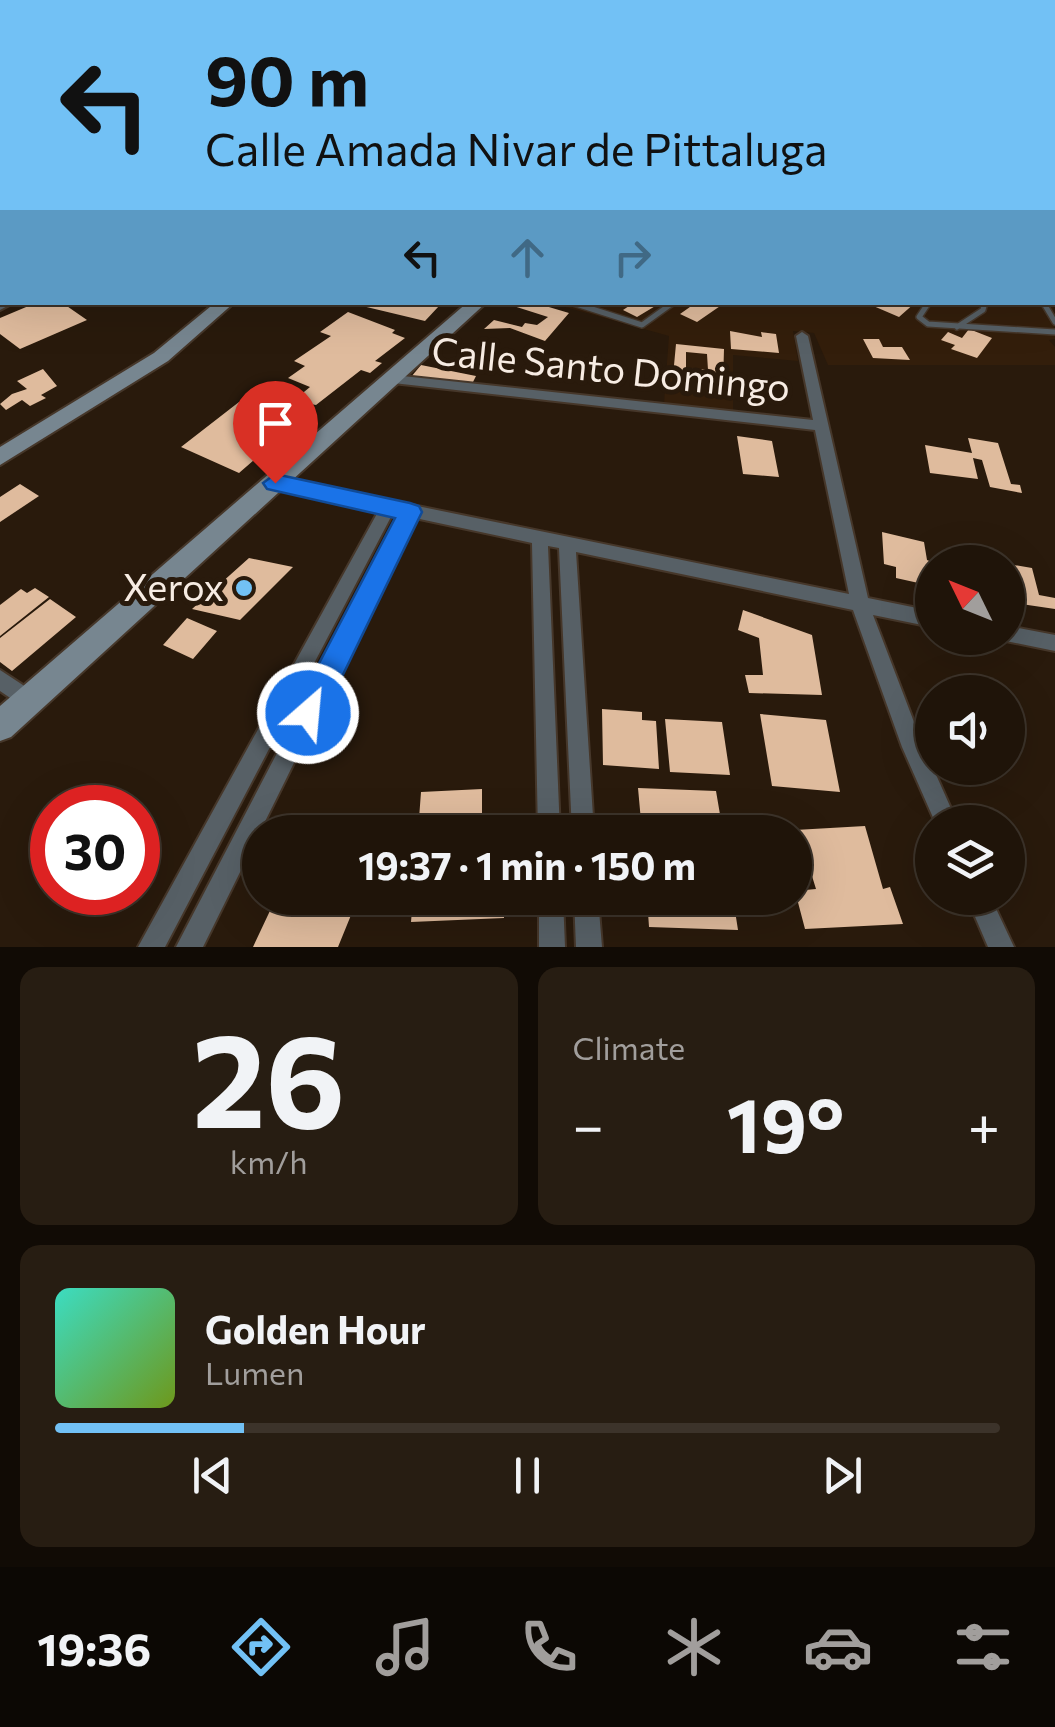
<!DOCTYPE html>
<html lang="en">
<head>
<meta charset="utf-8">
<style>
	:root { --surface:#1f1409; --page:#271d12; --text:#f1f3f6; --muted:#a19e9c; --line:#3c332a; --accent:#72c1f5 }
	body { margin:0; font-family:Commissioner,sans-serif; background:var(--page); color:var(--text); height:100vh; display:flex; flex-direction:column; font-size:38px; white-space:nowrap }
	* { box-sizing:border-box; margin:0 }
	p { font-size:32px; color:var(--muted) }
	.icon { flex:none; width:55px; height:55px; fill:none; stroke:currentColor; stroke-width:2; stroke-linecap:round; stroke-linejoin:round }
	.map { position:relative; height:947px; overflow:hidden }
	.details { display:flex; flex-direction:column; gap:20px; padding:20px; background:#110b05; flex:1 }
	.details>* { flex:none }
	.banner { position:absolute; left:0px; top:0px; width:1055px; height:305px; box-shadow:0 10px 40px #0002,0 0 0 2px var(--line); background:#72c1f5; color:#111; overflow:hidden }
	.needle { width:65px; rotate:313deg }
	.tools { position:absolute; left:915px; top:545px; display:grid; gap:20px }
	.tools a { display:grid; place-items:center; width:110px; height:110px; border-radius:50%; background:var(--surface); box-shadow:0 10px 40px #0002,0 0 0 2px var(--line); font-size:50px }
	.speed { position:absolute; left:30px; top:785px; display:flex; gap:20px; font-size:50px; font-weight:700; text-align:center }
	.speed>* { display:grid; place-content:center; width:130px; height:130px; border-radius:50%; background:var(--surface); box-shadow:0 10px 40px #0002,0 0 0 2px var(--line); line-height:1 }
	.speed .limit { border:15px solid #d22; background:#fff; color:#111 }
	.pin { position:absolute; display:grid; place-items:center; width:85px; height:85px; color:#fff; margin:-102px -42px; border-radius:50% 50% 50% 0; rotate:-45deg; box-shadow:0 0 10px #0007 }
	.pin .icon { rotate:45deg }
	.me { position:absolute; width:110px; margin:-55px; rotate:27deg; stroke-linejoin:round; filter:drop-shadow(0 0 8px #0008) }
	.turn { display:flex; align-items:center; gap:35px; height:210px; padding:0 40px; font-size:45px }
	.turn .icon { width:130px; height:130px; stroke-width:2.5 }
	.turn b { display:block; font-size:70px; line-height:85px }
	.lanes { display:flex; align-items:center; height:95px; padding:0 40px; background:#0003; justify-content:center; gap:50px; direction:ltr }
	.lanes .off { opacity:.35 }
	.big { font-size:75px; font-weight:700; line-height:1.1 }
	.details .card { flex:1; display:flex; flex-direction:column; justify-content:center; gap:15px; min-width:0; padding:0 35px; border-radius:20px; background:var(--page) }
	.details .dial { align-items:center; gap:0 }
	.dial b { font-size:130px; line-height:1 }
	.song { display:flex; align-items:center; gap:30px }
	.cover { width:120px; height:120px; border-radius:15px; background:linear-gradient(135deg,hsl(170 70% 55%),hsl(80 70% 35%)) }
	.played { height:10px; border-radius:5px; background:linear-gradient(90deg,var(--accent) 20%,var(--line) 20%) }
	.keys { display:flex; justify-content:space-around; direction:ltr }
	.heat { display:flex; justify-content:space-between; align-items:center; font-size:55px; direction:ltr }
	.details .tiles { flex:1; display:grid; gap:20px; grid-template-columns:1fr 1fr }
	.card:last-child { grid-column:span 2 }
	.trip { position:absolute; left:242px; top:815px; width:570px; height:100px; border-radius:50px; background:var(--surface); box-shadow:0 10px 40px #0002,0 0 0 2px var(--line); font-weight:700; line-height:100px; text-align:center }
	.tab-bar { display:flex; height:160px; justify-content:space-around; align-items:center; background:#0c0804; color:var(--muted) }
	.tab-bar .icon { width:70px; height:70px }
	.tab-bar .on { color:var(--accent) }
	.tab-bar b { font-size:45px; color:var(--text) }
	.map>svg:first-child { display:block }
	.built { fill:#331e0b }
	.building { fill:#dfbb9d; fill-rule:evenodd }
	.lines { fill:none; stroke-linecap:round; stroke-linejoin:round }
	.service-casing { stroke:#46372a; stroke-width:8 }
	.minor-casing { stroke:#46372a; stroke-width:4 }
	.tertiary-casing { stroke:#46372a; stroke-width:4 }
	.secondary-casing { stroke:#46372a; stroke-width:4 }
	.primary-casing { stroke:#46372a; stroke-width:4 }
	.motorway-casing { stroke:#46372a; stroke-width:4 }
	.service { stroke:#576066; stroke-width:5 }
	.minor { fill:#576066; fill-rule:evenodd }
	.tertiary { fill:#576066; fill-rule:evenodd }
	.secondary { fill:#778690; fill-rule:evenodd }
	.primary { fill:#91a3b1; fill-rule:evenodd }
	.motorway { fill:#a7bece; fill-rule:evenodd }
	.route { fill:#1a73e8; stroke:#114b97; stroke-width:2.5 }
	.poi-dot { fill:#72c1f5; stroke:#291a0c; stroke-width:4 }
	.labels { text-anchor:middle; stroke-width:10; stroke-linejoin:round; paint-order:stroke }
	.street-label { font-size:38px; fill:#f7ece3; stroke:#291a0c }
	.poi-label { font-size:38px; fill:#f7ece3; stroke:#291a0c; text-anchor:end }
</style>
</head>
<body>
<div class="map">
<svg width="1055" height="947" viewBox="0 0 1055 947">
	<rect width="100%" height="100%" fill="#291a0c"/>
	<!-- built -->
	<path class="built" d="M 1053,294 L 1055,339 L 1049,340 L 1055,347 L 1055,365 L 828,365 L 814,333 L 793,331 L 798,361 L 733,355 L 733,412 L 664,403 L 669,336 L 551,303 L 1052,302 Z"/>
	<!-- building -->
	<path class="building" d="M 38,302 L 61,302 L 87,320 L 20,349 L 0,334 L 0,318 Z
		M 426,302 L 439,306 L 425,321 L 354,304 Z
		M 501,302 L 532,302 L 569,313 L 545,341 L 510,328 L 484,329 L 494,320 L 522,327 L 525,323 L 537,325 L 548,317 Z
		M 635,302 L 662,302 L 637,317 L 623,310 Z
		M 697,302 L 726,302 L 697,322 L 680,314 Z
		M 864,302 L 916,302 L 899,317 Z
		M 348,312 L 395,330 L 392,333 L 405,338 L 375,361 L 382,363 L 370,373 L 361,370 L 316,405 L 293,401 L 310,387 L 288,378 L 305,366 L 294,361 L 331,336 L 320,332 Z
		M 969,329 L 992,338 L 977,358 L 951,349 L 955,345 L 941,340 L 948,332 L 962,338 Z
		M 730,331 L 762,337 L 761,332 L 776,334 L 779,353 L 731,349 Z
		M 863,339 L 879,339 L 883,347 L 902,347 L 910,360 L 873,358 Z
		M 676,344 L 724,349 L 723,383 L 673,376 ZM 686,352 L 707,354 L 708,370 L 686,368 Z
		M 421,365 L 476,376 L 472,384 L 411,377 Z
		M 43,369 L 57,386 L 41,395 L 46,398 L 30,406 L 22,400 L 6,410 L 0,404 L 12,394 L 27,389 L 17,381 Z
		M 239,402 L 295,424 L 239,473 L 181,447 Z
		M 737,436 L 772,441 L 779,477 L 743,474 Z
		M 968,438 L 998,443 L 1011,484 L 1020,485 L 1022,493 L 990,487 L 982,460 L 973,458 L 978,479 L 930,473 L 925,445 L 972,453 Z
		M 20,484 L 39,496 L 0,522 L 0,497 Z
		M 882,532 L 924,542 L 927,560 L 932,562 L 932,586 L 896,578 L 896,567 L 884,564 Z
		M 249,558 L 293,567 L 240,620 L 192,609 Z
		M 1008,564 L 1032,568 L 1039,595 L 1055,598 L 1055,609 L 1008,602 Z
		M 35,588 L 49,597 L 0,636 L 0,605 L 21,589 L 27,593 Z
		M 50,599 L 76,617 L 12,671 L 0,662 L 0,638 Z
		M 743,610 L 812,635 L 822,695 L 749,693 L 745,675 L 763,675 L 759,638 L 738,630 Z
		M 187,618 L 217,631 L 193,659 L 163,645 Z
		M 602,709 L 642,712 L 642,720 L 656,721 L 659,769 L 603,765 Z
		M 760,714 L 826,720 L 840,792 L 772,786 Z
		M 665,719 L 722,722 L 730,775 L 670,772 Z
		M 638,788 L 716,791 L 723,832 L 642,832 Z
		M 482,789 L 482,832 L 418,832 L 421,792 Z
		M 865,826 L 883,889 L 890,887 L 903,924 L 805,929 L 795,891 L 816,889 L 808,863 L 795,863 L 795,830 Z
		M 276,898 L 358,898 L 338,947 L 253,947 Z
		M 413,898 L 504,898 L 504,918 L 411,922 Z
		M 647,898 L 733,898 L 738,930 L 649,927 Z"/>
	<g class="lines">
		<!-- service casing -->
		<g class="service-casing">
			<path id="service" d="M 570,302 L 642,325 L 674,302
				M 929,302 L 919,317 L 928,324 L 1055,332
				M 1043,302 L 1055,322
				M 957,327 L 983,310 L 985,302"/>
		</g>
		<!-- minor casing -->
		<g class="minor-casing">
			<path id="minor" d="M 2,301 L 2,302 L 15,302 L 0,310 L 0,303 Z
				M 802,332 L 808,336 L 868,598 L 932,611 L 932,627 L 873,615 L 922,743 L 957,822 L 935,822 L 902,747 L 853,610 L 576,552 L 594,832 L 572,832 L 559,548 L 548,546 L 560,832 L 538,832 L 532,543 L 415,518 L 203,947 L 176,947 L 401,515 L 393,513 L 165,947 L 138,947 L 379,510 L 275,489 L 270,487 L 267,483 L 270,479 L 275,477 L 849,594 L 815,430 L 393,383 L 387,379 L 393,375 L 813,420 L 796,336 Z
				M 1008,626 L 1055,635 L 1055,651 L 1001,640 L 1000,638 L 1008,638 Z
				M 0,670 L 35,693 L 38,700 L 35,707 L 28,710 L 0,691 Z
				M 539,898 L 563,898 L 565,947 L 539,947 Z
				M 574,898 L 598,898 L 602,947 L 576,947 Z
				M 967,898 L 991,898 L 1014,947 L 988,947 Z"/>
		</g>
		<!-- tertiary casing -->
		<g class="tertiary-casing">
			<path id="tertiary" d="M 1052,122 L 1055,122 L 1055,127 L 1052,127 Z"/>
		</g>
		<!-- secondary casing -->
		<g class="secondary-casing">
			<path id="secondary" d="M 1052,199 L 1055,200 L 1055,210 L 1052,209 Z
				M 216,302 L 235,302 L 168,361 L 0,465 L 0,447 L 154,353 Z
				M 468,302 L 487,302 L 11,737 L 0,741 L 0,706 Z"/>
		</g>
		<!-- primary casing -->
		<g class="primary-casing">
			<path id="primary" d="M 2,149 L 2,157 L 0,158 L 0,150 Z"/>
		</g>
		<!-- motorway casing -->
		<g class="motorway-casing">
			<path id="motorway" d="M 2,159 L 2,169 L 0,170 L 0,160 Z"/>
		</g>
		<!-- service -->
		<use href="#service" class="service"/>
		<!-- minor -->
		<use href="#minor" class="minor"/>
		<!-- tertiary -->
		<use href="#tertiary" class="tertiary"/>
		<!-- secondary -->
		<use href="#secondary" class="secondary"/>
		<!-- primary -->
		<use href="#primary" class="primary"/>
		<!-- motorway -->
		<use href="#motorway" class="motorway"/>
	</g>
	<!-- sky -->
	<linearGradient id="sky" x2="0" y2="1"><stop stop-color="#170e07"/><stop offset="0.48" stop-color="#433e40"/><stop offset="1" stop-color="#433e40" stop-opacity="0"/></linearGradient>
	<rect width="1055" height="255" fill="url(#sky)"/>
	<!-- route -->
	<path class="route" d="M 275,474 L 410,503 L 419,506 L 422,512 L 319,724 L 308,728 L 297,724 L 293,713 L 395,518 L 267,489 L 263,483 Z"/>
	<!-- markers -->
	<circle class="poi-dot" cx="244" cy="588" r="10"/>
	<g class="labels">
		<!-- street labels -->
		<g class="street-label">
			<text transform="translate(611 370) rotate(6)" y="13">Calle Santo Domingo</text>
		</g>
		<!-- poi labels -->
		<g class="poi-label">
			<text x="224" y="601">Xerox</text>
		</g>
	</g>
</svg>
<div class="tools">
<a><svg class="needle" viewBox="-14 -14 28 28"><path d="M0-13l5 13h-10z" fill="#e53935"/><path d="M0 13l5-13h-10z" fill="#a19e9c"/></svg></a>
<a><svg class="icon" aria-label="sound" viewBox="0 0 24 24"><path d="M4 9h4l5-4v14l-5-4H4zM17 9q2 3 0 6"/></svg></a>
<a><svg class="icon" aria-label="layers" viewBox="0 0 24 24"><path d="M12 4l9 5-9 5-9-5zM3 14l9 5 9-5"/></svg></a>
</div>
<div class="speed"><div class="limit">30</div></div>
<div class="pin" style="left:275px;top:483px;background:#d93025"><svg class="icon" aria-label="arrive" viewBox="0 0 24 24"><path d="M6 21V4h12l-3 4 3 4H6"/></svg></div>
<svg class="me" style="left:308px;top:713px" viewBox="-20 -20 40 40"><circle r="17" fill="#1a73e8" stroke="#fff" stroke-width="3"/><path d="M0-11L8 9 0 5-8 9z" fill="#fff"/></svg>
<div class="trip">19:37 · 1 min · 150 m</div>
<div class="banner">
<div class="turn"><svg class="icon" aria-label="left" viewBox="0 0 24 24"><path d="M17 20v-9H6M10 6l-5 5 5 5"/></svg><div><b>90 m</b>Calle Amada Nivar de Pittaluga</div></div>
<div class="lanes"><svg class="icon" aria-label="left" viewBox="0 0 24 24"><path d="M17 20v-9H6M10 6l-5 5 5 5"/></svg><svg class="icon off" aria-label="ahead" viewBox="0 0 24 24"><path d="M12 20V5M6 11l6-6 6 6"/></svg><svg class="icon off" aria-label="right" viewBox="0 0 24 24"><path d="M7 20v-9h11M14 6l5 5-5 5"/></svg></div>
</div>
</div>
<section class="details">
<div class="tiles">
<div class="card dial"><b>26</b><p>km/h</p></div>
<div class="card"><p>Climate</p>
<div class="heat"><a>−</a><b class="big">19°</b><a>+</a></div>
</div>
<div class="card">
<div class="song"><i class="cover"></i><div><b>Golden Hour</b><p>Lumen</p></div></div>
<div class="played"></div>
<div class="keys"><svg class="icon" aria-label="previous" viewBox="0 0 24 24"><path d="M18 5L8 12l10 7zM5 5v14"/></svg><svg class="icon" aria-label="pause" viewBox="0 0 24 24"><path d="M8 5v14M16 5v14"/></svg><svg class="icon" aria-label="next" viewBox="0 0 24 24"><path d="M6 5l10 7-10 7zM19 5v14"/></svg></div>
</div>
</div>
</section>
<nav class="tab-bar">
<b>19:36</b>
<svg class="icon on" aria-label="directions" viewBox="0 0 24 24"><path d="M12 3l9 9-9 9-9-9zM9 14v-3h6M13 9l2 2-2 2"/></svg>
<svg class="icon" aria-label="music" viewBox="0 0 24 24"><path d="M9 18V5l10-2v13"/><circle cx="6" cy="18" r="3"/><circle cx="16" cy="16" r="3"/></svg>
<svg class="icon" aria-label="phone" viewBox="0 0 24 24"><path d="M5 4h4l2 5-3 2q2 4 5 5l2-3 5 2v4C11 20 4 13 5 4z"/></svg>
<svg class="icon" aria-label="climate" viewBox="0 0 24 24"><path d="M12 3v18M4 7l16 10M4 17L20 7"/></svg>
<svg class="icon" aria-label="car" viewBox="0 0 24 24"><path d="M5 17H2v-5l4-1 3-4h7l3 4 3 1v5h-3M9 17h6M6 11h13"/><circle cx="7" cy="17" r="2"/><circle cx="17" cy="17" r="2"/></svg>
<svg class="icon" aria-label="filters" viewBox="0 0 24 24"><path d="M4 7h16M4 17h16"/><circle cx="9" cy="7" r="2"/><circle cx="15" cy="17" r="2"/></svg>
</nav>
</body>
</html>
